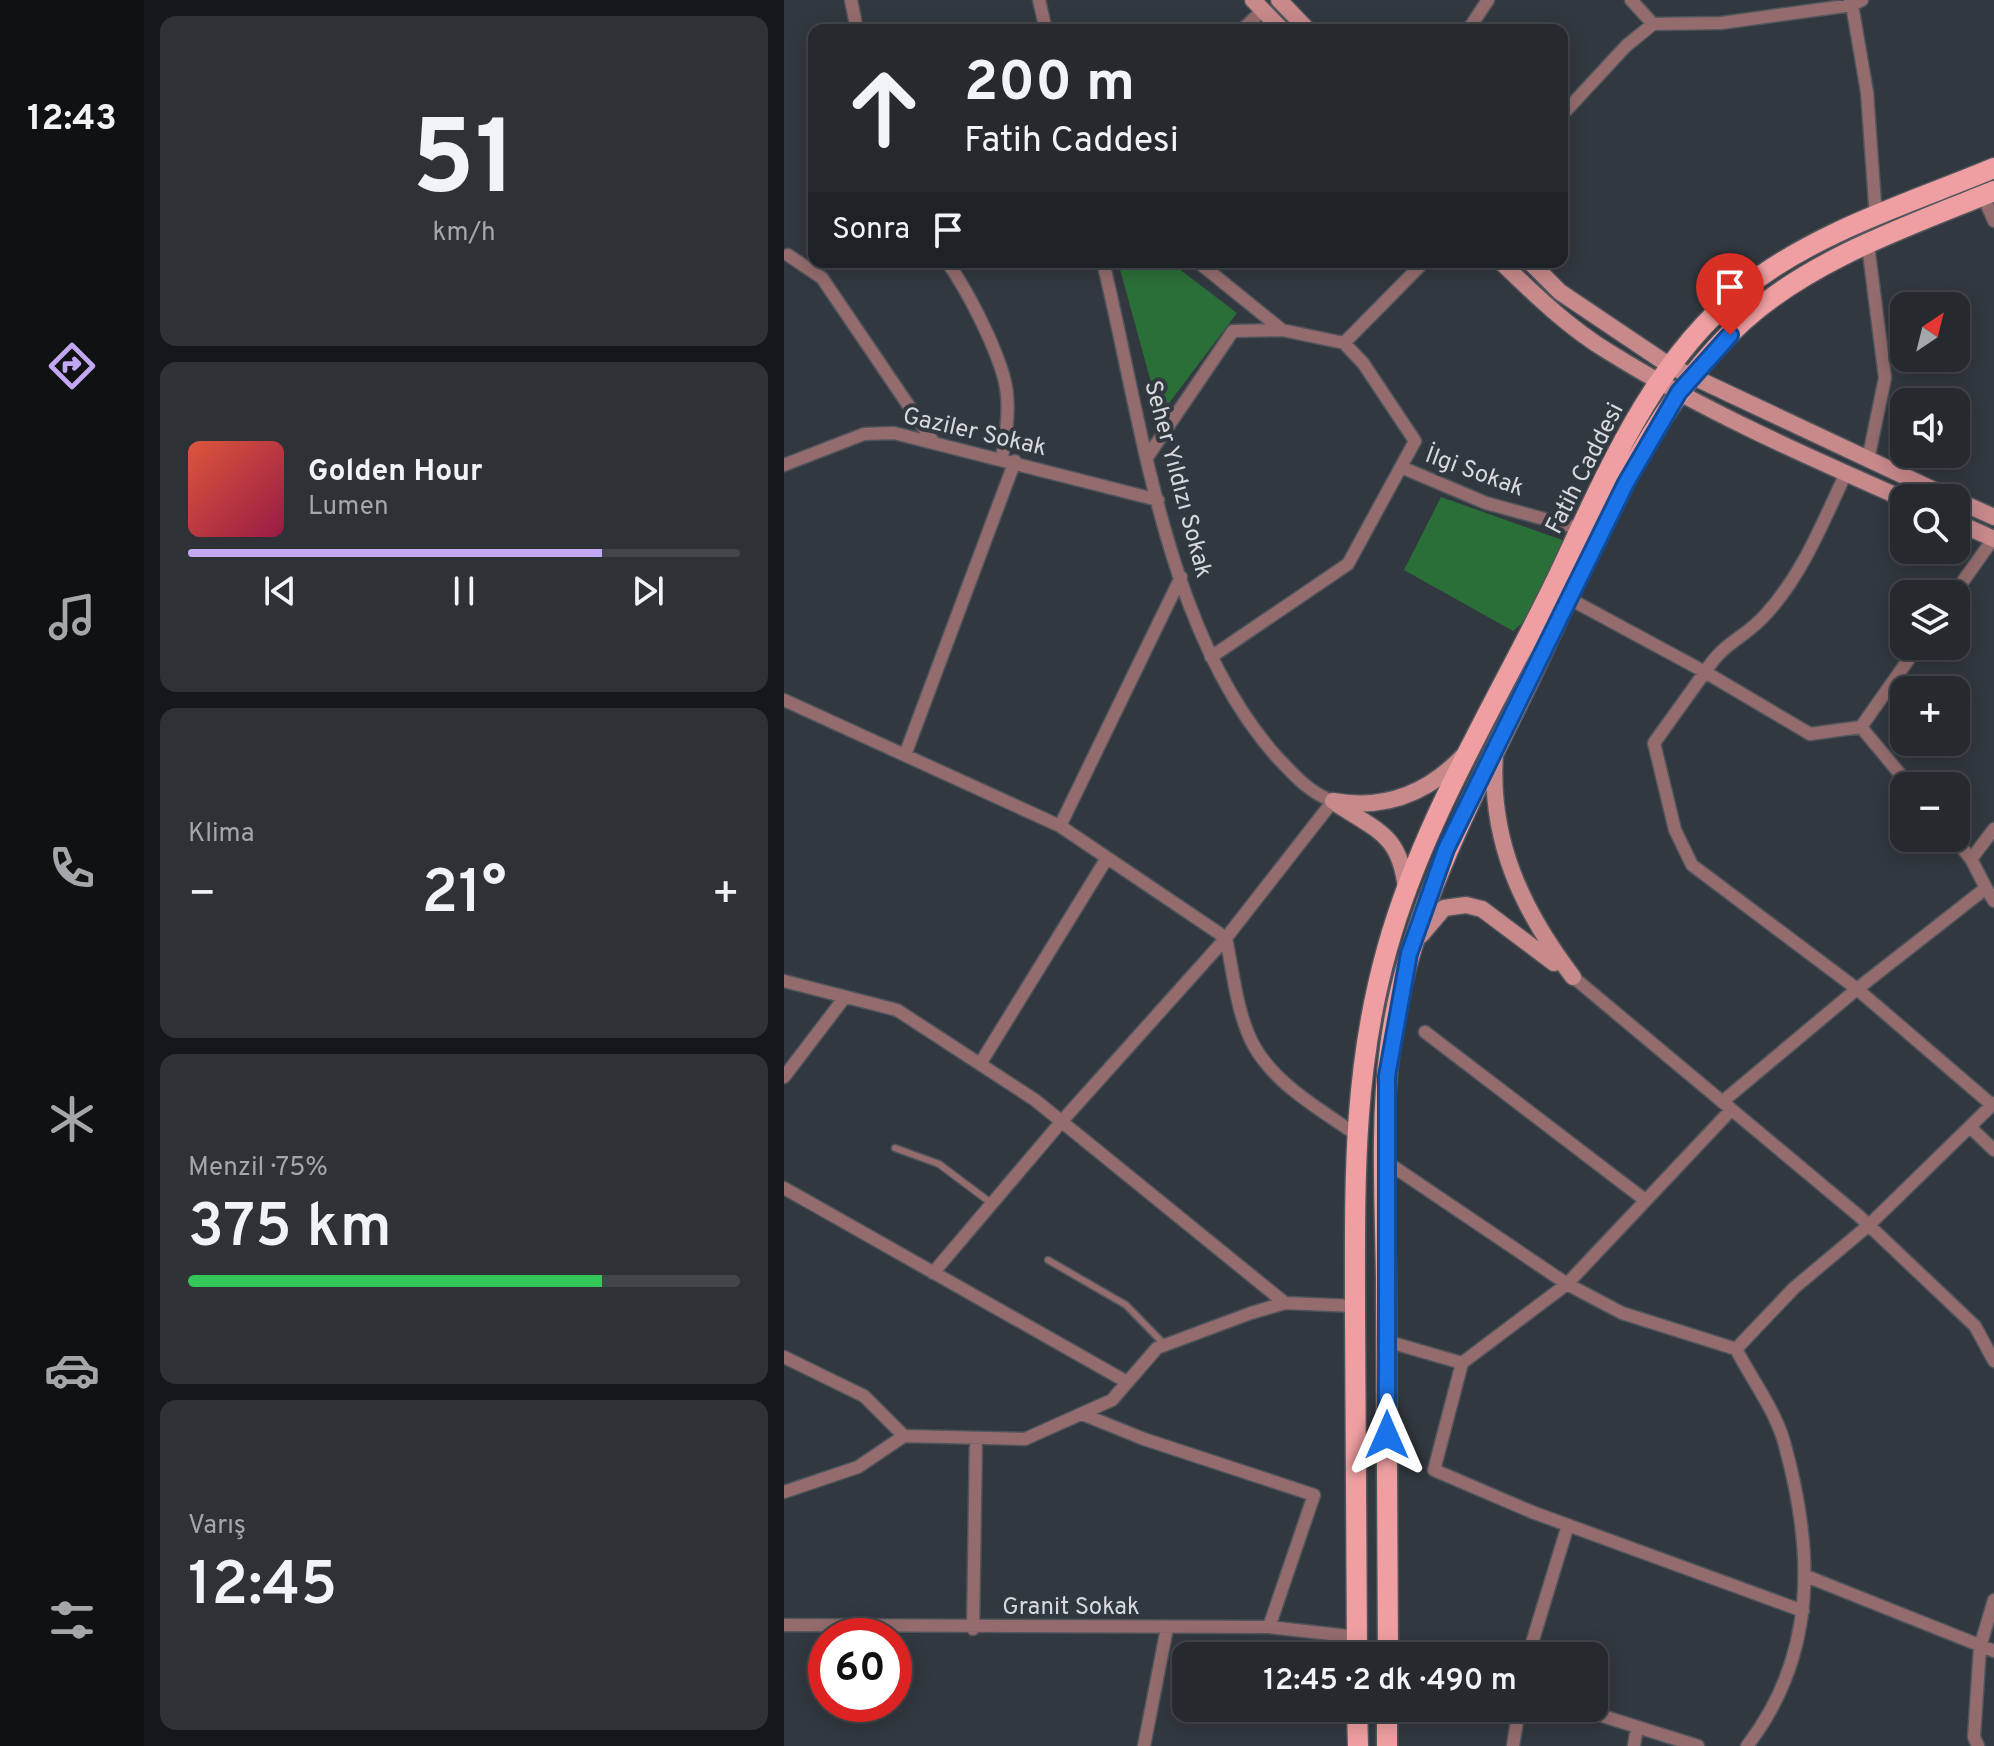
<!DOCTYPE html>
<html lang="tr">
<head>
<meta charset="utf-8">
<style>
	:root { --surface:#262a2f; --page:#2e3237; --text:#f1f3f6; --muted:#a4a7aa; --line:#42464b; --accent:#c2a8f2 }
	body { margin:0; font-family:Overpass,sans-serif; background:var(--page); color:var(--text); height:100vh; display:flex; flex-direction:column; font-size:30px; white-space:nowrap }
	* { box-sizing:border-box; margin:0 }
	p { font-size:26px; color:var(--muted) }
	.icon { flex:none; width:44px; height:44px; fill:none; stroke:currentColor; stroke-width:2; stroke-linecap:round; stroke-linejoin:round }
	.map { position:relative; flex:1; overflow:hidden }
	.drawer { display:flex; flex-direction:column; gap:16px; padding:16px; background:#15171a; width:640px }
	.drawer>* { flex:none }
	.banner { position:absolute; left:24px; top:24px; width:760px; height:244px; border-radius:16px; box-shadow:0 4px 20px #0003,0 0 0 2px var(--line); background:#262a2f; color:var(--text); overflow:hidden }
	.needle { width:52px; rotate:35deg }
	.buttons { position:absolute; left:1106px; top:292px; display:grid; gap:16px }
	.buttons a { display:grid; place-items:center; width:80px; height:80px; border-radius:16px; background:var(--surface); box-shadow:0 4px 20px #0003,0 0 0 2px var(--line); font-size:40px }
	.speed { position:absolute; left:24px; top:1618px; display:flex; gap:16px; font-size:40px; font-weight:700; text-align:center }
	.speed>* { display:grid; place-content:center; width:104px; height:104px; border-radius:50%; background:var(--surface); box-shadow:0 4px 20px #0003,0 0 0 2px var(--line); line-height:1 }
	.speed .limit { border:12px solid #d22; background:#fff; color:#111 }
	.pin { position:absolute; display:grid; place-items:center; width:68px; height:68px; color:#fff; margin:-82px -34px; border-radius:50% 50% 50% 0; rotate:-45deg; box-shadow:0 0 8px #0007 }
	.pin .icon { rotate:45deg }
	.me { position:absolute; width:88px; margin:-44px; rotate:0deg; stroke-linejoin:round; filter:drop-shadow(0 0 6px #0008) }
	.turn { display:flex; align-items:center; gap:28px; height:168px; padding:0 24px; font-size:36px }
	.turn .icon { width:104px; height:104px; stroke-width:2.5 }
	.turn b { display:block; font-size:56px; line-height:68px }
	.then { display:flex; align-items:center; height:76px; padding:0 24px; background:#0003; gap:16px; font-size:30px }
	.big { font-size:60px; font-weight:600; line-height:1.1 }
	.drawer .widget { flex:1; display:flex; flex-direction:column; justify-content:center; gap:12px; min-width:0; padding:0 28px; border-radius:16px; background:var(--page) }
	.drawer .dial { align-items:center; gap:0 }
	.dial b { font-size:104px; line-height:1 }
	.song { display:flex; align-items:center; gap:24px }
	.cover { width:96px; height:96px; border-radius:12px; background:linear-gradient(135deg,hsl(10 70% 55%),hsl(340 70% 35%)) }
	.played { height:8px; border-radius:4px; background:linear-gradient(90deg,var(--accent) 75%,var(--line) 75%) }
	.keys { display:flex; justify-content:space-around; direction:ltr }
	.heat { display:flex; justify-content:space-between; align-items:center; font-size:44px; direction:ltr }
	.charge { height:12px; border-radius:6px; background:linear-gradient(90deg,#34c759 75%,var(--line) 0) }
	.trip { position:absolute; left:388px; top:1642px; width:436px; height:80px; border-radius:16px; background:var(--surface); box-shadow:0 4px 20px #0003,0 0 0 2px var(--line); font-weight:600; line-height:80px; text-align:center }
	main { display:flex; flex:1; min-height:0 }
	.tab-bar { display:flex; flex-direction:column; width:144px; justify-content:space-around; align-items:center; background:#0f1113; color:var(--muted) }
	.tab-bar .icon { width:56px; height:56px }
	.tab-bar .current { color:var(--accent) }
	.tab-bar b { font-size:36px; color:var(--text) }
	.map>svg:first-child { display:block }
	.green { fill:#2b6f38 }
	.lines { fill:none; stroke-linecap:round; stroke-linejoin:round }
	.lane-casing { stroke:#50555c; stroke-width:9 }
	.street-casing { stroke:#50555c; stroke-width:15 }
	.secondary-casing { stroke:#50555c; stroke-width:19 }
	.primary-casing { stroke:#50555c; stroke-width:23 }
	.lane { stroke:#946c6d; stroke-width:6 }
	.street { stroke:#946c6d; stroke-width:12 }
	.secondary { stroke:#c8898b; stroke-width:16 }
	.primary { stroke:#ef9fa1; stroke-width:20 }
	.route-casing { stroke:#114b97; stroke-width:20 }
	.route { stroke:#1a73e8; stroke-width:14 }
	.labels { text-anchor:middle; stroke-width:8; stroke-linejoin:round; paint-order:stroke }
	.street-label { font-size:24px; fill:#d6dade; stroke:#32383f }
</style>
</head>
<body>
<main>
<nav class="tab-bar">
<b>12:43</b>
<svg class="icon current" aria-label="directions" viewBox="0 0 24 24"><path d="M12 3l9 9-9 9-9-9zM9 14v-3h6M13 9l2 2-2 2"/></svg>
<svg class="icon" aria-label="music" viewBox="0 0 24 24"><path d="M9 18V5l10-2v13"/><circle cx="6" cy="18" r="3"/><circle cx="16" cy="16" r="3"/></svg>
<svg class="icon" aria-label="phone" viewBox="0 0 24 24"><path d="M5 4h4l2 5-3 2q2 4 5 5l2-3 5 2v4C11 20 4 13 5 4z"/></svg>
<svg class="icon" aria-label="climate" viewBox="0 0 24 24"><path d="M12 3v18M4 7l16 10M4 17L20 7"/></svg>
<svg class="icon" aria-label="car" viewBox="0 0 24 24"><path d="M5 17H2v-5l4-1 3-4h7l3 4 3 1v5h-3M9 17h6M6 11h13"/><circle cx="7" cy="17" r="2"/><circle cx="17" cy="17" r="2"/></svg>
<svg class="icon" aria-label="filters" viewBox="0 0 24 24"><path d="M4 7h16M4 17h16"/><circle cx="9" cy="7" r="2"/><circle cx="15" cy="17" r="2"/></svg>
</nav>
<section class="drawer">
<div class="widget dial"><b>51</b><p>km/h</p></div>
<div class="widget">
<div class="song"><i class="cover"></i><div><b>Golden Hour</b><p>Lumen</p></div></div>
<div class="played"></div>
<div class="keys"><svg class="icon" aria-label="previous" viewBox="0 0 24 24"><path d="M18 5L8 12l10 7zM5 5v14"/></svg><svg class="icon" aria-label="pause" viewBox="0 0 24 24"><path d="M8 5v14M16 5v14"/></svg><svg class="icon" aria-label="next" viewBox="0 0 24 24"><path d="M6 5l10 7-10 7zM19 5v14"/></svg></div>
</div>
<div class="widget"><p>Klima</p>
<div class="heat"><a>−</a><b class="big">21°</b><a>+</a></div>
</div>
<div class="widget"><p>Menzil · 75%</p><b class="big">375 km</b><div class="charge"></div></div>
<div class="widget"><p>Varış</p><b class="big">12:45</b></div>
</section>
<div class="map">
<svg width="1210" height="1746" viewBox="0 0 1210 1746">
	<rect width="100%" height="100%" fill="#32383f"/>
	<!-- green -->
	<path class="green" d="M 334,262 L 386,262 L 453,313 L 376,415 Z
		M 657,497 L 781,541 L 744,618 L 729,631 L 620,570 Z"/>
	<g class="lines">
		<!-- lane casing -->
		<g class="lane-casing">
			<path id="lane" d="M 111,1148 L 155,1164 L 207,1203
				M 264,1260 L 342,1305 L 380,1344"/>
		</g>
		<!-- street casing -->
		<g class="street-casing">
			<path id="street" d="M 67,0 L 73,30
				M 255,0 L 262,30
				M 847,0 L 869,24
				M 1078,0 L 1068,5 L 1083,92 L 1092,218
				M 458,30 L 479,10
				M 684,30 L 704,0
				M 778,115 L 842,46 L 869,24 L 937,23 L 1068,5 L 1066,0
				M 1199,196 L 1210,221
				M 1084,245 L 1101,378 L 1084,460
				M 4,255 L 38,278 L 148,440
				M 163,262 C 183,289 211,345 220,378 C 227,403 223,432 218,457
				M 319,262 C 358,421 381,631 492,756 C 509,774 525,793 549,801 L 442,938 C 449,972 453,1015 470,1046 C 492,1085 537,1110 573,1135
				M 414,262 L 498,330 L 560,343 L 640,262
				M 364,456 L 449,331 L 498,330
				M 0,465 L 80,434 L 110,433 L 374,500
				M 617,467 L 702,503 L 797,529
				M 1170,594 L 1209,539
				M 784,598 L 921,672 C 941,640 962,638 983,613 C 1019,573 1039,522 1062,473
				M 427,657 L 564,564 L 631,441 L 579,363 L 560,343
				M 0,700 L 276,826 L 397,577
				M 121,755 L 231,461
				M 1126,786 L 1077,727 L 1134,646
				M 1170,838 L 1187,859 L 1210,829
				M 1187,859 L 1202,888
				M 789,977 L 1075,1216 L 1191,1326 L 1210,1361
				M 0,981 L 113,1010 L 251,1100 L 501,1303
				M 641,1032 L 861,1200
				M 196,1064 L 323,858
				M 0,1077 L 61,997
				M 938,1102 L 1073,989 L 908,865 L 891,830 L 870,743 L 921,672 L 1026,734 L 1077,727
				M 1208,1105 L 1073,989 L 1202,888 L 1210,901
				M 1186,1127 L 1210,1150
				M 601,1161 L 783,1284 L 838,1313 L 952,1349 L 1010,1288 L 1085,1225 L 1210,1103
				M 0,1188 L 343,1382
				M 149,1273 L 278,1121 L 442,938 L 276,826
				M 602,1341 L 678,1363 L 783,1284 L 947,1110
				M 952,1349 C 967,1378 991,1410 1000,1442 C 1030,1549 1034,1654 963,1746
				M 0,1357 L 80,1396 L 120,1436
				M 678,1363 L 650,1470 L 748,1512 L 1019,1611
				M 298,1414 L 360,1439 L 530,1495 L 485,1627
				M 0,1492 L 74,1467 L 120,1436 L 241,1439 L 328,1400 L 373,1348 L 467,1313 L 501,1303 L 571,1306
				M 1022,1576 L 1210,1651
				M 0,1625 L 485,1627 L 573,1637
				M 189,1629 L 192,1438
				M 744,1656 L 784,1525
				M 793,1708 L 914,1746
				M 360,1746 L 383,1628
				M 729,1746 L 735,1708
				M 850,1746 L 853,1727
				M 1194,1746 L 1190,1737 L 1196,1647 L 1210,1600"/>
		</g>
		<!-- secondary casing -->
		<g class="secondary-casing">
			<path id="secondary" d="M 469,0 L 498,30
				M 495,0 L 524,30
				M 717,262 C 751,295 785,328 825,352 C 918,410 1020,455 1120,499
				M 746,262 L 776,292 L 886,366 L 1167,498
				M 1172,500 L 1210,517
				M 1172,522 L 1210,539
				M 711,754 C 705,840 738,910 789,977
				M 549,801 C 600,810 643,794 679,756
				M 553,804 C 595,832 616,835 622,889
				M 637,935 L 660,908 L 682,905 L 698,909 L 770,963"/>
		</g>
		<!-- primary casing -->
		<g class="primary-casing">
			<path id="primary" d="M 573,1656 C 572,1542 571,1428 571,1314 C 571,1186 568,1074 603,949 C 639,820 713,702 771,583 C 820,480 867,362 958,290 C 1030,232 1126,203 1210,168
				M 604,1656 C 603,1530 603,1404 602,1278 C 601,1202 596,1123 606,1047 C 624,910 691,794 749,672 C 806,553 860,411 959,321 C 1029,258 1125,226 1210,191
				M 573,1708 L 574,1746
				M 603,1746 L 603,1708"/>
		</g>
		<!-- lane -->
		<use href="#lane" class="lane"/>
		<!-- street -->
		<use href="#street" class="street"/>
		<!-- secondary -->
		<use href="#secondary" class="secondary"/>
		<!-- primary -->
		<use href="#primary" class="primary"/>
	</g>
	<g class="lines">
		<!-- route casing -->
		<g class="route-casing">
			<path id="route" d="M 603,1435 L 603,1076 L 625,954 L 662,849 L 842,483 L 895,392 L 946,335"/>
		</g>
		<!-- route -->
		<use href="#route" class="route"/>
	</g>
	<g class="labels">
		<!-- street labels -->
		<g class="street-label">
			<text transform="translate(191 431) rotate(13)" y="8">Gaziler Sokak</text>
			<text transform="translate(800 468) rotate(-63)" y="8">Fatih Caddesi</text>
			<text transform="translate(691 471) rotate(20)" y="8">İlgi Sokak</text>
			<text transform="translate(395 479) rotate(75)" y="8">Seher Yıldızı Sokak</text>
			<text x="287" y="1614">Granit Sokak</text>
		</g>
	</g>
</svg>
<div class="buttons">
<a><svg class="needle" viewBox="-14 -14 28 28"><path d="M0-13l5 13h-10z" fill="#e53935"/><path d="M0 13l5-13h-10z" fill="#a4a7aa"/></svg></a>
<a><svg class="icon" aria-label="sound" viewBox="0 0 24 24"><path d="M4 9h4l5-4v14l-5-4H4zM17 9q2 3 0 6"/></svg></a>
<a><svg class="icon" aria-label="search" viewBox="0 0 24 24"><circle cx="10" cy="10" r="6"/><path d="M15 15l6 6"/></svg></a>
<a><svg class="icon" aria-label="layers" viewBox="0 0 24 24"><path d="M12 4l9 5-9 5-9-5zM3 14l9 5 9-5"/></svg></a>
<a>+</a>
<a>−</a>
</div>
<div class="speed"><div class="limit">60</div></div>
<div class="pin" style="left:946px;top:335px;background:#d93025"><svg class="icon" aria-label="arrive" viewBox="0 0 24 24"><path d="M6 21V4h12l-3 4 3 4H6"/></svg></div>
<svg class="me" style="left:603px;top:1435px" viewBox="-20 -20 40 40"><path d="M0-17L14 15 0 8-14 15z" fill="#1a73e8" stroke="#fff" stroke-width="4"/></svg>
<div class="trip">12:45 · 2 dk · 490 m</div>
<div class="banner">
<div class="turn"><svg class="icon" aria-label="ahead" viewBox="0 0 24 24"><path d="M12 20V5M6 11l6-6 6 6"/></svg><div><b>200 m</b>Fatih Caddesi</div></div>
<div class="then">Sonra<svg class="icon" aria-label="arrive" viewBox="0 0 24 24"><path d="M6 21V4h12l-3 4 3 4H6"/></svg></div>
</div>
</div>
</main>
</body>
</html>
